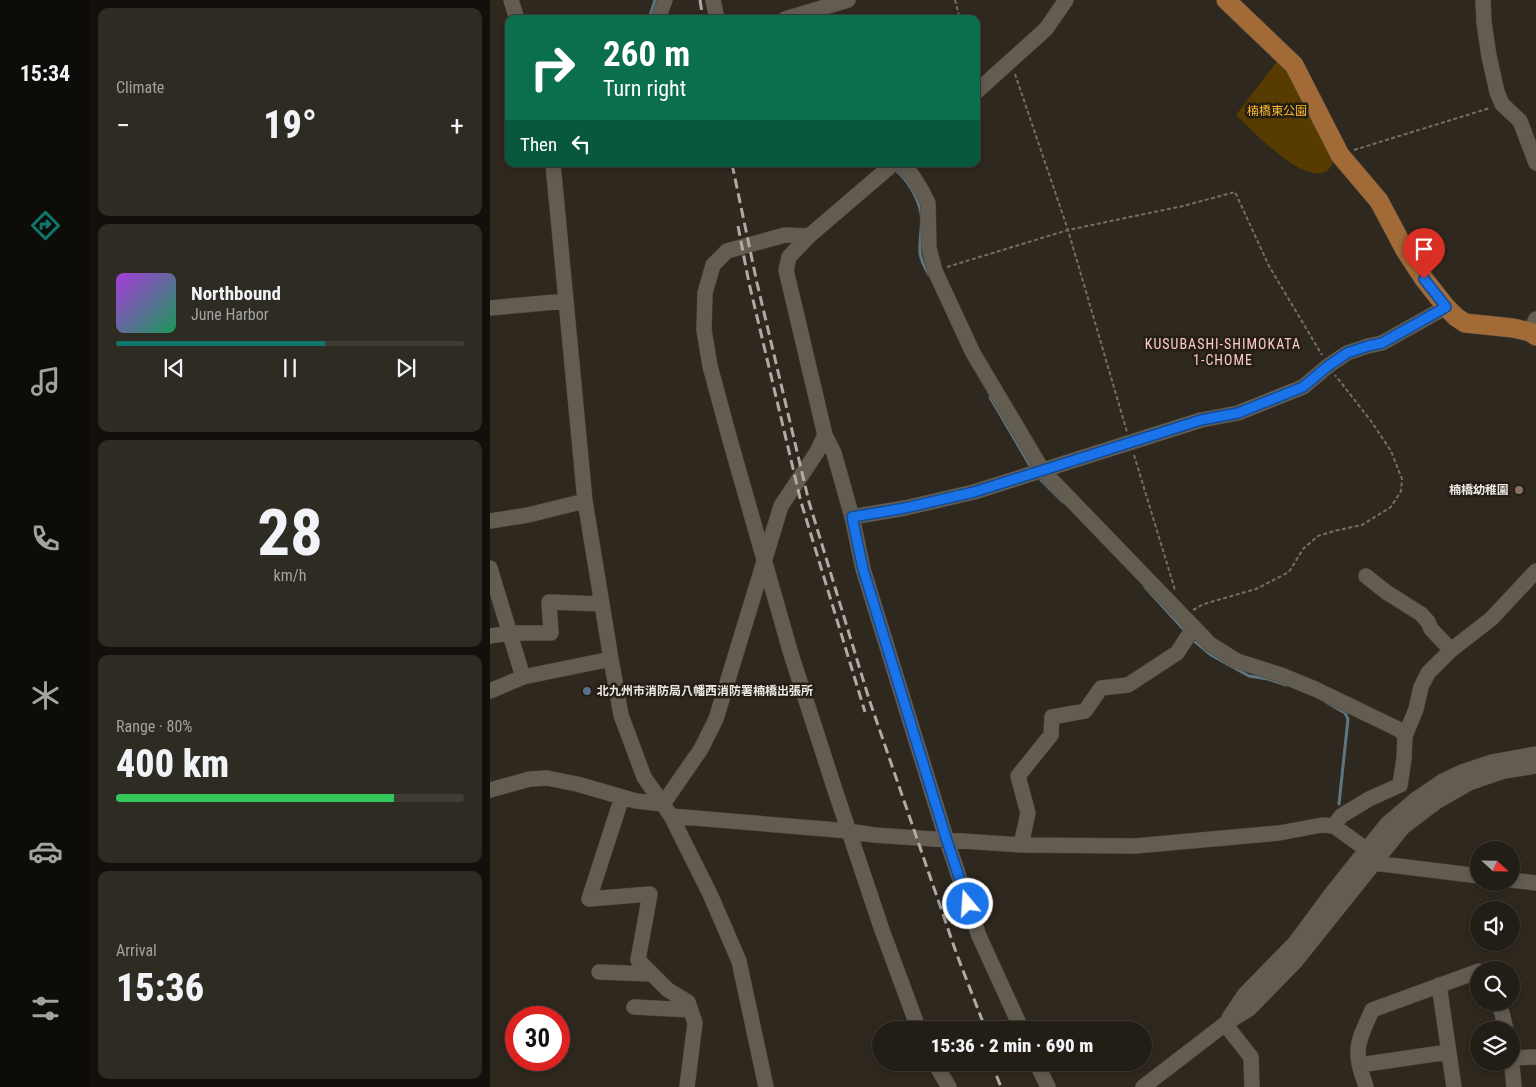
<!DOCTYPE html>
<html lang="en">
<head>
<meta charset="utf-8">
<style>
	:root { --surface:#221e16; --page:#2e2b23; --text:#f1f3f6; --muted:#a2a2a1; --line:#3f3c35; --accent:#0f766e }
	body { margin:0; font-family:"Roboto Condensed","Noto Sans JP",sans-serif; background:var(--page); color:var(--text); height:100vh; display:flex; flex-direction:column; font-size:19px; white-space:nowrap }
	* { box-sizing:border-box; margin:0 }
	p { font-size:16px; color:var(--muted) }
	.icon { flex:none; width:28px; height:28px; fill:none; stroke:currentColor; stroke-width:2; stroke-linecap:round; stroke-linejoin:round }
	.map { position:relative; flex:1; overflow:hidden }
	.sheet { display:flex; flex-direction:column; gap:8px; padding:8px; background:#13100c; width:400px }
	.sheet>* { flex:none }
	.top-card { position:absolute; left:15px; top:15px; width:475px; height:152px; border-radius:10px; box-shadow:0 2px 8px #0003,0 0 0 1px var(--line); background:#0b6e4f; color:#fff; overflow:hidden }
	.needle { width:32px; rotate:112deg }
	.controls { position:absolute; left:980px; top:841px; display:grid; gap:10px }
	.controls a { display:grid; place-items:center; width:50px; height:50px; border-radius:50%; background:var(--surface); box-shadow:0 2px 8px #0003,0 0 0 1px var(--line); font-size:25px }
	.speed { position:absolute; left:15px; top:1006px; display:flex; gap:10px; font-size:25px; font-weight:700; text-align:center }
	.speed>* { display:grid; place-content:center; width:65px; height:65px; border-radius:50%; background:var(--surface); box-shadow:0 2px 8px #0003,0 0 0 1px var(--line); line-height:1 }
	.speed .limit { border:8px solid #d22; background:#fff; color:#111 }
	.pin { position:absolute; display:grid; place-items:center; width:42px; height:42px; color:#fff; margin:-51px -21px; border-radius:50% 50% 50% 0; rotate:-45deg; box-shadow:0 0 5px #0007 }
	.pin .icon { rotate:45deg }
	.me { position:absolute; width:55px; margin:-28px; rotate:342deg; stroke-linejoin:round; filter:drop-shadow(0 0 4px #0008) }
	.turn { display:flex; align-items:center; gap:18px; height:105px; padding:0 15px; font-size:22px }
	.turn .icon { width:65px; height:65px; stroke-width:2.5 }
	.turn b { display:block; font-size:35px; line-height:42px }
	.then { display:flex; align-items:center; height:48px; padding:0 15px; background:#0003; gap:10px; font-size:19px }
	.big { font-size:38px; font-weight:800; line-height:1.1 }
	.sheet .widget { flex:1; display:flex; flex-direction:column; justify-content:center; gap:8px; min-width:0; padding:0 18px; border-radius:10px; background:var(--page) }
	.sheet .dial { align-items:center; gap:0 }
	.dial b { font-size:65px; line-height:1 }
	.song { display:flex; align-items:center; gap:15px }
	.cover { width:60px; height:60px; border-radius:8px; background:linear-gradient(135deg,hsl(280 70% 55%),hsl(150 70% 35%)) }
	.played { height:5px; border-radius:2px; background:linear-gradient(90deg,var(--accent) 60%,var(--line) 60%) }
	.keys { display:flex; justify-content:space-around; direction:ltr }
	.heat { display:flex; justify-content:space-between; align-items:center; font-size:28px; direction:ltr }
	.charge { height:8px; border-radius:4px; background:linear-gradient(90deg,#34c759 80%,var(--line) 0) }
	.trip { position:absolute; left:382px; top:1021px; width:280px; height:50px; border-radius:25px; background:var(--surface); box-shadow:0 2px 8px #0003,0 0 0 1px var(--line); font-weight:800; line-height:50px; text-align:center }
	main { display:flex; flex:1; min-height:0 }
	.dock { display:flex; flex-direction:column; width:90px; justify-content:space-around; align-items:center; background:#0e0c09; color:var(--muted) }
	.dock .icon { width:35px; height:35px }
	.dock .selected { color:var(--accent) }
	.dock b { font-size:22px; color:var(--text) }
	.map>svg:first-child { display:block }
	.green { fill:#573b00 }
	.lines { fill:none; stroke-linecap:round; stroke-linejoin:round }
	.stream { stroke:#5e7680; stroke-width:3 }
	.minor-casing { stroke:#4a453d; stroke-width:16 }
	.major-casing { stroke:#4a453d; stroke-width:20 }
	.path { stroke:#746e66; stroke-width:2; stroke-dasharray:4 2.5; stroke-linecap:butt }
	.minor { stroke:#635c51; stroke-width:15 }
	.major { stroke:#a16a37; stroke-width:19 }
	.rail { stroke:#afaba4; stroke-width:3; stroke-dasharray:10 5; stroke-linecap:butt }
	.route-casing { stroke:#114b97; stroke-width:12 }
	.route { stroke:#1a73e8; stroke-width:9 }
	.education-dot { fill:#8d6e63; stroke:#241e15; stroke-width:2 }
	.service-dot { fill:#5c6f8a; stroke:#241e15; stroke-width:2 }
	.labels { text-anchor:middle; stroke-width:5; stroke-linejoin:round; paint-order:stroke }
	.park-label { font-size:12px; fill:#fdb930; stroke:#241e15 }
	.poi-label { font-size:12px; font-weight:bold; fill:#ede9e3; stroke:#241e15; text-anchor:end }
	.neighbourhood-label { font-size:14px; letter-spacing:1px; fill:#fecac9; stroke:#241e15 }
</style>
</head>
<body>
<main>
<nav class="dock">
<b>15:34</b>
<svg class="icon selected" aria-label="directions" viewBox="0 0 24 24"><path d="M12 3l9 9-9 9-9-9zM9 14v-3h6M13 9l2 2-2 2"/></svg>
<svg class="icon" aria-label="music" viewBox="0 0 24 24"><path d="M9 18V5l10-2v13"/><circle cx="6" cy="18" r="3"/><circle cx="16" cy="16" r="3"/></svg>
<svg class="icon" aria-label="phone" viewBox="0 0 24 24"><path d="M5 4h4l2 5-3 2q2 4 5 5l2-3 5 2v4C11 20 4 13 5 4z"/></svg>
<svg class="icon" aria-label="climate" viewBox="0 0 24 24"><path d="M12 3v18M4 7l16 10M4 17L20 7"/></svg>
<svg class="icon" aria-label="car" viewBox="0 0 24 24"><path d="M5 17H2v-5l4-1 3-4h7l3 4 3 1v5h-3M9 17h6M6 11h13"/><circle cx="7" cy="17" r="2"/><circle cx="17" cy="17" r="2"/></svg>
<svg class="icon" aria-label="filters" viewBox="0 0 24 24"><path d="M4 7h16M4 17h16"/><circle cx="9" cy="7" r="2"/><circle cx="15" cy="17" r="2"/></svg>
</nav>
<section class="sheet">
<div class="widget"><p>Climate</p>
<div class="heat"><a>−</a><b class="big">19°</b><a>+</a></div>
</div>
<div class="widget">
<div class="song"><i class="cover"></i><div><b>Northbound</b><p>June Harbor</p></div></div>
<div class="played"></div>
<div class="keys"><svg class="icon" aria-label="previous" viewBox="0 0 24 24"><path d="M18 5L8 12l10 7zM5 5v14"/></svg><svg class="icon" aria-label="pause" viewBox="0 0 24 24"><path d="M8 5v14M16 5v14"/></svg><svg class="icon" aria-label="next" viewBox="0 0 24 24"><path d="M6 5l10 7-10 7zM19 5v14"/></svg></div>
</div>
<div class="widget dial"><b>28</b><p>km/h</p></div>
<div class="widget"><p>Range · 80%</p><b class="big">400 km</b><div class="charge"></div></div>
<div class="widget"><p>Arrival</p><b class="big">15:36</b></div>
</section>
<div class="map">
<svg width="1046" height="1087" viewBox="0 0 1046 1087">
	<rect width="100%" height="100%" fill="#2e281e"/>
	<!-- green -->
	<path class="green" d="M 789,59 L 803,74 L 844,159 C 843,162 841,167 839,169 C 817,190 761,129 746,115 Z"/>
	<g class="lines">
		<!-- stream -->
		<path class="stream" d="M 159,19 L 165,0
			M 404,169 C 417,178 428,197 431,213 C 433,225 429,240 430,253 C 431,261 435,268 439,275
			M 500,397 L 542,469
			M 547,476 L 573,502
			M 655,587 L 696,632
			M 702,639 L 721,655 L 759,676 L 778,679 L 796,685
			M 836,702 L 855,713 L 858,719 L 849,804"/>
		<!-- minor casing -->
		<g class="minor-casing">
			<path id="minor" d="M 21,0 L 27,19
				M 223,0 L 227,19
				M 993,0 L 994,23 L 999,56 L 1007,92 L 1012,104 L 1030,121 L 1046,163
				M 168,19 L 175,0
				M 295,19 L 358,0
				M 486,92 L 556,29 L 576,0
				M 63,164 L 95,501 L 121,659 L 131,715 L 154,777 L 181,816 L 220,894 L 249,961 L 276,1087
				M 319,236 L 295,235 L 237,251 L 223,265 L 215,293 L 214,330 L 220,366 L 240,440 L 301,654 L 345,790 L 392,930 L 429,1030
				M 0,308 L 76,301
				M 1040,332 L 1046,319
				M 335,435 L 344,453 L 362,517 L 373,569 L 457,841 L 489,936 L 532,1030
				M 362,517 L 415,508 L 484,492 L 711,420 L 748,413 L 813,387 L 838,366 L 857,353 L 878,346 L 892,343 L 956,307
				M 0,521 L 38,515 L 95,501
				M 0,568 L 33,677
				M 876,576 L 896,592 L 931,614 L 938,622 L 941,629 L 961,650
				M 0,636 L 20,633 L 61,633 L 59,602 L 112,604
				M 0,691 L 33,677 L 121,659
				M 915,736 L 926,709 L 931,687 L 938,673 L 961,650 L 1001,619 L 1046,571
				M 0,790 L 40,779 L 57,778 L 87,784 L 146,801 L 173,804
				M 132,797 L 99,899 L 160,894 L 148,960 L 178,990 L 198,1002 L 205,1023 L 197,1087
				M 173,804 L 211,749 L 226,719 L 291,506 L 327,452 L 335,435 L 296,270 L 299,257 L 319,236 L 403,164
				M 181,816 L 359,831 L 384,835 L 531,845 L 645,846 L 789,833 L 832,825 L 844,826 L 851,816 L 879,799 L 910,785 L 914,759 L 915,736 L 910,730 L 825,689 L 791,675 L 747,661 L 720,644 L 553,471 L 483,353 L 445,271 L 439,248 L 438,203 L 432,191 L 422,175 L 411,164
				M 844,826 L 877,850 L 884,863 L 989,876
				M 531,845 L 538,813 L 528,776 L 561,735 L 562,717 L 595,711 L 611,688 L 638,685 L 687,653 L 704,627
				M 1021,880 L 1046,883
				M 109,972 L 162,974
				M 949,985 L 964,1087
				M 1007,1002 L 1012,1013 L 1016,1030
				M 144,1007 L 201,1010
				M 739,1018 L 755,994 L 805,943 L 842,893 L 897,824 L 925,800 L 953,781 L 972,772 L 1002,762 L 1046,754
				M 735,1024 L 761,1057 L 762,1087
				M 1021,1055 L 1024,1087
				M 1022,1058 L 1046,1057
				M 444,1062 L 459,1087
				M 546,1062 L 558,1087
				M 870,1065 L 958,1052
				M 653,1087 L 735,1024 L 759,1009 L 805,962 L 913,827 L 946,802 L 979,783 L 1014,771 L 1046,766
				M 876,1087 C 873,1076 867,1064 868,1052 C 868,1037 877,1023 882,1010 L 989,971"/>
		</g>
		<!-- major casing -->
		<g class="major-casing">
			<path id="major" d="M 736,0 L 804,65 L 850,155 L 889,201 L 915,250 L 934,279 L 956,307 L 966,317 L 975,323 L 1023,328 L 1040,332 L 1046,336"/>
		</g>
		<!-- path -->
		<path class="path" d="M 465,0 L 470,19
			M 525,74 L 578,230 L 637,432
			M 864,150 L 1000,108
			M 457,267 L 578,230 L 693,206 L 745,192 L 779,266 L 832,355
			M 644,455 L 685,590
			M 703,610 L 714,604 L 766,589 L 799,572 L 813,549 L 828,536 L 844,531 L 872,525 L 901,507 L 911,491 L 912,479 L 901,451 L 881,421 L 845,375"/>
		<!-- minor -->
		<use href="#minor" class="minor"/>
		<!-- major -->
		<use href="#major" class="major"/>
		<!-- rail -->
		<path class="rail" d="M 210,0 L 213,19
			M 242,164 L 267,283 L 319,502 L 379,699 L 467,955 L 496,1030
			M 248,226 L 259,283 L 311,502 L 375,712
			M 501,1062 L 511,1087"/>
	</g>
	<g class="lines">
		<!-- route casing -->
		<g class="route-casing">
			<path id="route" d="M 478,904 L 457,841 L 373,569 L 362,517 L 415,508 L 484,492 L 711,420 L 748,413 L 813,387 L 838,366 L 857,353 L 878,346 L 892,343 L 956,307 L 934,279"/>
		</g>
		<!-- route -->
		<use href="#route" class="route"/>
	</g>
	<!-- markers -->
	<circle class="education-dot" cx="1029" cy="490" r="5"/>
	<circle class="service-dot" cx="97" cy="691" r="5"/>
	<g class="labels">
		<!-- park labels -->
		<g class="park-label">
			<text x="787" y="115">楠橋東公園</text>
		</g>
		<!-- poi labels -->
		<g class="poi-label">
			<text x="1019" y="494">楠橋幼稚園</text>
			<text x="107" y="695" text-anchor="start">北九州市消防局八幡西消防署楠橋出張所</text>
		</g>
		<!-- neighbourhood labels -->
		<g class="neighbourhood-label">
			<text x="733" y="349">KUSUBASHI-SHIMOKATA<tspan x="733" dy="16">1-CHOME</tspan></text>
		</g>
	</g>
</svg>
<div class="controls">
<a><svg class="needle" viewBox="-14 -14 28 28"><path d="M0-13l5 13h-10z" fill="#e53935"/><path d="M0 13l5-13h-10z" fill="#a2a2a1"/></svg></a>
<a><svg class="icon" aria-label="sound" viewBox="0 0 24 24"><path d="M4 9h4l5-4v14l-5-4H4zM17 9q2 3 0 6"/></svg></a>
<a><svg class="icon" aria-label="search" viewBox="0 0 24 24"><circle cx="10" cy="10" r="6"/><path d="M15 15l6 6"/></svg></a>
<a><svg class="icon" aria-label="layers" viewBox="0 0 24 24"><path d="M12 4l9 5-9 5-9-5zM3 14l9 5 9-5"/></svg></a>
</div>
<div class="speed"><div class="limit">30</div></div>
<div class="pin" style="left:934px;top:279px;background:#d93025"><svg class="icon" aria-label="arrive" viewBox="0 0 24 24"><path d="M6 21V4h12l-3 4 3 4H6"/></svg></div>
<svg class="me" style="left:478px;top:904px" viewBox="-20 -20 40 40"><circle r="17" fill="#1a73e8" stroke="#fff" stroke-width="3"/><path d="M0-11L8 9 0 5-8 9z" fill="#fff"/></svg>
<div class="trip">15:36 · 2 min · 690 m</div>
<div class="top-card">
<div class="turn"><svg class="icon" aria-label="right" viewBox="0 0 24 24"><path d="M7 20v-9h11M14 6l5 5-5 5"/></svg><div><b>260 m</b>Turn right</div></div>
<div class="then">Then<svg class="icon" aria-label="left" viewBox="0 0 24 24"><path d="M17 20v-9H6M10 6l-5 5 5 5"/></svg></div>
</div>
</div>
</main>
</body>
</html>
